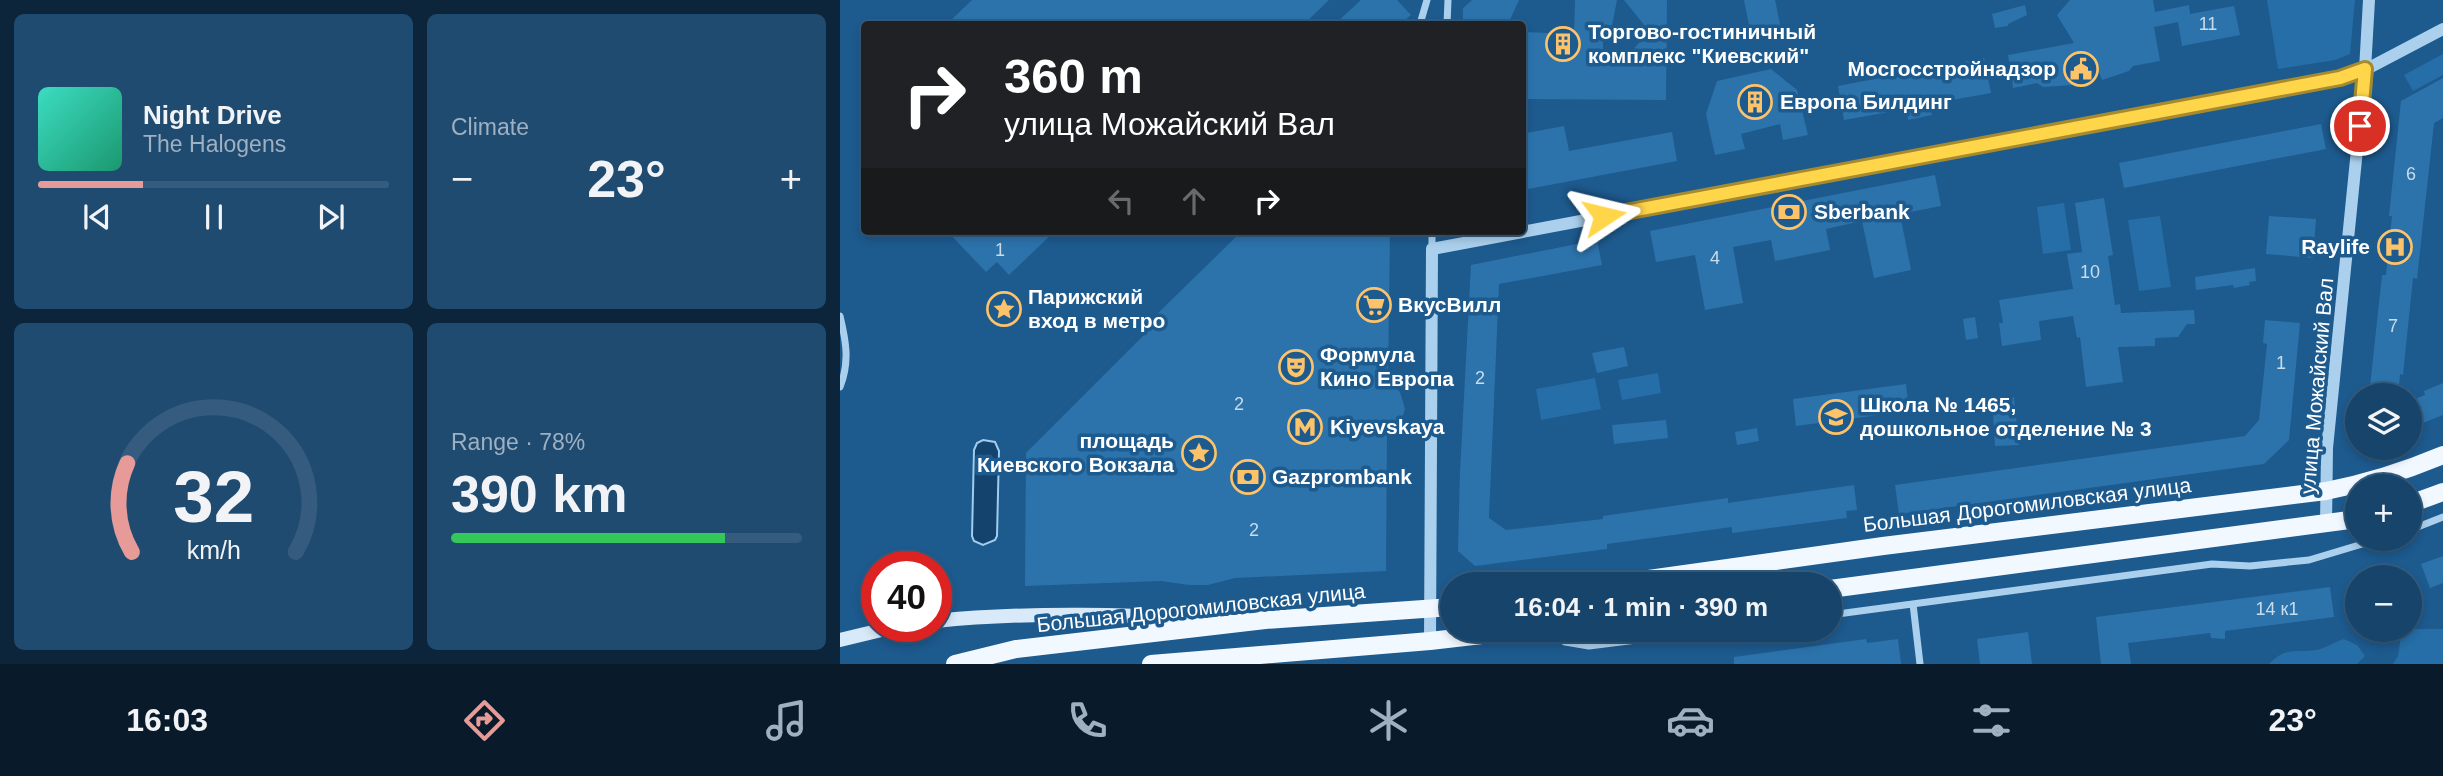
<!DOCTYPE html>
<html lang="en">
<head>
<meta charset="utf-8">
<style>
	:root { --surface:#16446a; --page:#1f4b70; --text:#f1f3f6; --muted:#9eb0c1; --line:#355c7e; --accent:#e69b98 }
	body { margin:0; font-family:Arial,sans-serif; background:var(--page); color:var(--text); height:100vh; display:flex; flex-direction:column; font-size:26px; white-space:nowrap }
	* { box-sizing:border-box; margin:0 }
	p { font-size:23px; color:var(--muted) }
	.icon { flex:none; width:38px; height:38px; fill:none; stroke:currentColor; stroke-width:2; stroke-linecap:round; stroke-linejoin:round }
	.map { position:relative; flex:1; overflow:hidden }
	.details { display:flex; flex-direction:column; gap:14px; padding:14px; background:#0c253a; width:840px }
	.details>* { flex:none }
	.guide { position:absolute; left:21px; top:21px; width:665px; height:214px; border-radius:7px; box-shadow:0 4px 10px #0003,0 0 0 2px var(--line); background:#202124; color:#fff; overflow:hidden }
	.buttons { position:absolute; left:1505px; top:383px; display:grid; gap:14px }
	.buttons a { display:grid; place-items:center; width:77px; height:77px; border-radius:50%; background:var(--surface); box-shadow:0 4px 10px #0003,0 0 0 2px var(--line); font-size:35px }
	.speed { position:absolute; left:21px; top:551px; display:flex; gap:14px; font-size:35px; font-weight:700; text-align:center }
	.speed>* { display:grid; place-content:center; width:91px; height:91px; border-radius:50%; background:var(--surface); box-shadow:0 4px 10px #0003,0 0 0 2px var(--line); line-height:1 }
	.speed .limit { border:10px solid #d22; background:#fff; color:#111 }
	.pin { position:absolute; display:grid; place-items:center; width:60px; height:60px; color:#fff; margin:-30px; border:4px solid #fff; border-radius:50%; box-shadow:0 2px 7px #0007 }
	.me { position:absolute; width:77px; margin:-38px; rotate:80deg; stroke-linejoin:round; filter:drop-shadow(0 0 5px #0008) }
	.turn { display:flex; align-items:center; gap:24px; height:147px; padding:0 28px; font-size:32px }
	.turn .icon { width:91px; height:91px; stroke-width:2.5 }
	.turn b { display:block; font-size:49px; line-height:60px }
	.lanes { display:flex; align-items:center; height:66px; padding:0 28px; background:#0003; justify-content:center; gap:35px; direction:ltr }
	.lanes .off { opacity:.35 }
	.big { font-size:52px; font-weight:800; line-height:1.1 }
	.details .widget { flex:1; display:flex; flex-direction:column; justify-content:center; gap:10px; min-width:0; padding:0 24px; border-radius:10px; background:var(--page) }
	.details .dial { align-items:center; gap:0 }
	.dial svg { height:182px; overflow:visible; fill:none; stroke:var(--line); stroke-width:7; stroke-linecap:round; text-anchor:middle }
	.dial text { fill:var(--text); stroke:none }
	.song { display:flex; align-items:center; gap:21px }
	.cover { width:84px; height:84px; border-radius:10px; background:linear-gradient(135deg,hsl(170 70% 55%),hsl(160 70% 35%)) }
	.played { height:7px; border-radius:4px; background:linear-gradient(90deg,var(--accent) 30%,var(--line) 30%) }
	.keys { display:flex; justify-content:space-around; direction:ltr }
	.heat { display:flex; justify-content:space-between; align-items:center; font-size:38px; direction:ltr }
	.charge { height:10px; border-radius:5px; background:linear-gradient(90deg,#34c759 78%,var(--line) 0) }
	.details .tiles { flex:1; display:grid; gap:14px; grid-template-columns:repeat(2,1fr) }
	.trip { position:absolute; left:600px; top:572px; width:402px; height:70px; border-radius:35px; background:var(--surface); box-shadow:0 4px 10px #0003,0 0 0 2px var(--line); font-weight:800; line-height:70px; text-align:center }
	.menu { display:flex; height:112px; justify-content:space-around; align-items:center; background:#091b2a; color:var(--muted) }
	.menu .icon { width:49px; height:49px }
	.menu .selected { color:var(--accent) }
	.menu b { font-size:32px; color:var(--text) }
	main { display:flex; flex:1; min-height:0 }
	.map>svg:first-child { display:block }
	.green { fill:#266ea7 }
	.water { fill:#14436d; stroke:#9fccef; stroke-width:2 }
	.building { fill:#2c73ac }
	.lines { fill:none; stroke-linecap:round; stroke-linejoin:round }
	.minor { stroke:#abd0ed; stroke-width:7 }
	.tertiary { stroke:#abd0ed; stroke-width:12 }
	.secondary { stroke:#d8eafa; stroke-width:14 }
	.primary { stroke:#f2f8ff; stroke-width:18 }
	.route-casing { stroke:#a68a30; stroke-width:18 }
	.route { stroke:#ffd54a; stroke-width:12 }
	.labels { text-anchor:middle; stroke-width:7; stroke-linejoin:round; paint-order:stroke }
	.number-label { font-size:18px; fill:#cadcea }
	.poi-label { font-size:21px; font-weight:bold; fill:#fff; stroke:#1d5a8e; text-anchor:start }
	.street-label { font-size:21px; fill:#fff; stroke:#1d5a8e }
</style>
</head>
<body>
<main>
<section class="details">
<div class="tiles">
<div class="widget">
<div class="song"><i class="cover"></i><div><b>Night Drive</b><p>The Halogens</p></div></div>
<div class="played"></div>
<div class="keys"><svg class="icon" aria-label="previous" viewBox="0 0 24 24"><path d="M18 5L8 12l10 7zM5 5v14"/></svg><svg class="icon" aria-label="pause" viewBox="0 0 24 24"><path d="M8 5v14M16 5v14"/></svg><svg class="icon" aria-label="next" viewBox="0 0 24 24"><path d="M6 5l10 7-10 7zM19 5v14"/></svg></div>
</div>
<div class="widget"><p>Climate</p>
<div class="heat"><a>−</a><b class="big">23°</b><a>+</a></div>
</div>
<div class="widget dial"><svg viewBox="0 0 100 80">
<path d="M14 69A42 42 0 1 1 86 69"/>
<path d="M14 69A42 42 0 0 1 12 30" stroke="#e69b98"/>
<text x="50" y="56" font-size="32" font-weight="700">32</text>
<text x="50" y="72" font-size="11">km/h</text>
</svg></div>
<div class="widget"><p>Range · 78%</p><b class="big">390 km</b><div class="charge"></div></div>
</div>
</section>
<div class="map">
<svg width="1603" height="664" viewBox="0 0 1603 664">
	<rect width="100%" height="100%" fill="#1d5a8e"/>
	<!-- green -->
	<path class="green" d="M 1427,0 L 1515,0 L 1510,54 L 1495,60 L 1438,69 Z
		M 1603,54 L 1603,75 L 1573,91 L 1564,75 Z
		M 1224,203 L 1231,250 L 1203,254 L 1197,207 Z
		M 1320,216 L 1331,287 L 1299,291 L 1288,220 Z
		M 818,373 L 821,393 L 782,400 L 778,380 Z
		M 755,378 L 761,409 L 701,420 L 696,389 Z
		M 1573,629 L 1603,629 L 1603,664 L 1553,664 L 1558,656 L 1561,636 Z
		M 1504,639 L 1517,645 L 1525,656 L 1517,664 L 1429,664 C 1448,643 1461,656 1483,648 C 1490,646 1496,641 1504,639 Z"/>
	<!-- water -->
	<path class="water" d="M 143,440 L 155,442 L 159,451 L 157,536 L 155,540 L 143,545 L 134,541 L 132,536 L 134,450 L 137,443 Z"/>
	<!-- building -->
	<path class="building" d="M 132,0 L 489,0 L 464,24 L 107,24 Z
		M 521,0 L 557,0 L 571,15 L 560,24 L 495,24 Z
		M 632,0 L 679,0 L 668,24 L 623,24 L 623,8 Z
		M 735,0 L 777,0 L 772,26 L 763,36 L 763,51 L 792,51 L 809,31 L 784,0 L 827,0 L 826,100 L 682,99 L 682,32 L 734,34 Z
		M 904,0 L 935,0 L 941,29 L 911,35 Z
		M 1230,0 L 1313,0 L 1315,12 L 1349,5 L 1350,14 L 1394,6 L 1400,35 L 1342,46 L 1338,22 L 1314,27 L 1320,61 L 1293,66 L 1289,71 L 1262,80 L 1259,72 L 1233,77 L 1232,85 L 1203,87 L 1197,83 L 1173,88 L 1168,55 L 1234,43 L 1217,15 Z
		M 1185,5 L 1187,15 L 1168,24 L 1168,26 L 1155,28 L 1152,14 Z
		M 1144,58 L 1151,93 L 1090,104 L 1092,115 L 1068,120 L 1066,109 L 1004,120 L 998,86 Z
		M 931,69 L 957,90 L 968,135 L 943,140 L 940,124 L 901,134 L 905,149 L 875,155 L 866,114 L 877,81 Z
		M 1603,78 L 1603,118 L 1594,123 L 1577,279 L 1573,278 L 1563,375 L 1560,374 L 1558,396 L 1529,396 L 1542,275 L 1546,275 L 1552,216 L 1549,216 L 1561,101 Z
		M 1481,124 L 1486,149 L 1284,188 L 1279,163 Z
		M 724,126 L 729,151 L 832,132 L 837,161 L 682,190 L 682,134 Z
		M 1095,175 L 1101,206 L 1060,214 L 1071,270 L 1034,278 L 1022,221 L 986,229 L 990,250 L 935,261 L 931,240 L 893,247 L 903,303 L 865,310 L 855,255 L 816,262 L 810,231 Z
		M 1264,198 L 1273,255 L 1268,256 L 1275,305 L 1280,304 L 1281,313 L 1354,310 L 1355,324 L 1347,324 L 1338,337 L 1315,338 L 1315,346 L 1278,347 L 1283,382 L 1246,387 L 1240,337 L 1237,338 L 1233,316 L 1199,321 L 1201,340 L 1162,346 L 1159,323 L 1163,323 L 1159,300 L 1233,289 L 1227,254 L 1242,252 L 1235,203 Z
		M 1429,216 L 1476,219 L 1473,258 L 1426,254 Z
		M 107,231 L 215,231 L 169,275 L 157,262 L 146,272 Z
		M 402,231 L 550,231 L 548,381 L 560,392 L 565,409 L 560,424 L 547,435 L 546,571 L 395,578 L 368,585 L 349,585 L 321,581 L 185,586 L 186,453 L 316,323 L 312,319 Z
		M 757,240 L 762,265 L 659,284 L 649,518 L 666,530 L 763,519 L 763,516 L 888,498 L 888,503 L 1014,485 L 1017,510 L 1006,511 L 1007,518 L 892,533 L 892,527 L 767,544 L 767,549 L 635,566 L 618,551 L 620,472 L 631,265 Z
		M 1415,268 L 1416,281 L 1409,282 L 1410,285 L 1394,288 L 1393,285 L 1356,290 L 1355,277 Z
		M 1135,317 L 1138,338 L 1126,340 L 1123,319 Z
		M 1425,320 L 1460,323 L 1449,440 L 1424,464 L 1059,514 L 1055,485 L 1405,436 L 1419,420 L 1427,344 L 1423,343 Z
		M 784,347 L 788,366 L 757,373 L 752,353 Z
		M 1603,383 L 1603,415 L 1570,428 L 1570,401 L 1585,395 L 1584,391 Z
		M 1066,384 L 1069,411 L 956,426 L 953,399 Z
		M 1174,397 L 1179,445 L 1155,446 L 1152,398 Z
		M 826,420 L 828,438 L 774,444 L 772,425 Z
		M 917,428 L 919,441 L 897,445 L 895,432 Z
		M 1603,556 L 1603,583 L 1590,588 L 1581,564 Z
		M 1490,587 L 1494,617 L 1385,631 L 1385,639 L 1371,638 L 1370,633 L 1288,643 L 1291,664 L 1261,664 L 1256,617 Z
		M 1188,632 L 1192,664 L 1140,664 L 1137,639 Z
		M 1026,639 L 1027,643 L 1058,639 L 1061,664 L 894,664 L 894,657 Z"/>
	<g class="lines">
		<!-- minor -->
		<path class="minor" d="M 580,24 L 587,0
			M 607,24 L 608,0
			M 592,249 L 592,231
			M 0,316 C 6,341 10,362 0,387
			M 1570,530 L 1603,517
			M 1073,604 L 1080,664
			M 990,615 L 1372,564 L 1410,566 L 1469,560 L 1539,539
			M 707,630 L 725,642 L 749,646 L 876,630"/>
		<!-- tertiary -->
		<path class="tertiary" d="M 1486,525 L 1487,448 L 1525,70 L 1529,0
			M 590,641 L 592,249 L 1500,78 L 1525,70 L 1603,29"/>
		<!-- secondary -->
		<path class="secondary" d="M 96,621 C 192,611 289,615 385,619
			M 0,640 L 58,626"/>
		<!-- primary -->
		<path class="primary" d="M 1570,504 L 1603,492
			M 773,584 L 1043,546 L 1486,491 C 1527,483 1565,471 1603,455
			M 990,589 L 1517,519
			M 115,664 L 176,649 L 425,620 L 612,607
			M 311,664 L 590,641 L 685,630"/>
	</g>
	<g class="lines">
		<!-- route casing -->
		<g class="route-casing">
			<path id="route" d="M 764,216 L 1500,78 L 1525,69 L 1520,126"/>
		</g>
		<!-- route -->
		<use href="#route" class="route"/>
	</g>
	<!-- icons -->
	<defs>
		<g id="building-ring" transform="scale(1.75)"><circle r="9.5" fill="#1d5a8e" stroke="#fdc36a" stroke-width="1.5"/><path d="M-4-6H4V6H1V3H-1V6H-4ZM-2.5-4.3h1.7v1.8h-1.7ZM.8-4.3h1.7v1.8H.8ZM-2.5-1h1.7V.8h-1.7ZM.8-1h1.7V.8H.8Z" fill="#fdc36a"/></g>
		<g id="civic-ring" transform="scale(1.75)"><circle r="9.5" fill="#1d5a8e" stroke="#fdc36a" stroke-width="1.5"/><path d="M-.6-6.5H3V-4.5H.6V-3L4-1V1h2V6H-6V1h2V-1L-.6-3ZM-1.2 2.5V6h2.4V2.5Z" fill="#fdc36a"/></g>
		<g id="bank-ring" transform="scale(1.75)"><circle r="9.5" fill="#1d5a8e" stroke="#fdc36a" stroke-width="1.5"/><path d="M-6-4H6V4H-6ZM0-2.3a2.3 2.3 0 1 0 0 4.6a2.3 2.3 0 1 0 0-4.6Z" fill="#fdc36a"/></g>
		<g id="hospital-ring" transform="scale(1.75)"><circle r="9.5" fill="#1d5a8e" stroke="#fdc36a" stroke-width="1.5"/><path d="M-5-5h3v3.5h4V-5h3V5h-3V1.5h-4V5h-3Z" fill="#fdc36a"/></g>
		<g id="supermarket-ring" transform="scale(1.75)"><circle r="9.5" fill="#1d5a8e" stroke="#fdc36a" stroke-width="1.5"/><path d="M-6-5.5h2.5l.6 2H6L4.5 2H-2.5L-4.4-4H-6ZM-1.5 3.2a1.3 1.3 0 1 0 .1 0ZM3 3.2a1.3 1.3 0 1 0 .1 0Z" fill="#fdc36a"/></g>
		<g id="sight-ring" transform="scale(1.75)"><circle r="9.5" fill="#1d5a8e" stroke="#fdc36a" stroke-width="1.5"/><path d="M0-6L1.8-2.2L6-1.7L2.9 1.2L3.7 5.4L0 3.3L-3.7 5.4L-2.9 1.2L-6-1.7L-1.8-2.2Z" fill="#fdc36a"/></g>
		<g id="theatre-ring" transform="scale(1.75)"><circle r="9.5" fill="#1d5a8e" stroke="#fdc36a" stroke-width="1.5"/><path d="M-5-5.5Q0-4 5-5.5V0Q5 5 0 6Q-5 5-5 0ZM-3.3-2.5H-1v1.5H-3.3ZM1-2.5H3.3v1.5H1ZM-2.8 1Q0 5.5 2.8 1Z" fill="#fdc36a"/></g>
		<g id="school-ring" transform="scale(1.75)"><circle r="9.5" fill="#1d5a8e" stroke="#fdc36a" stroke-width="1.5"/><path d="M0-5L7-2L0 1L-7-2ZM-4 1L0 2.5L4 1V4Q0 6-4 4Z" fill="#fdc36a"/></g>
		<g id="metro-ring" transform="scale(1.75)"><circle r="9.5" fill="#1d5a8e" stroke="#fdc36a" stroke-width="1.5"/><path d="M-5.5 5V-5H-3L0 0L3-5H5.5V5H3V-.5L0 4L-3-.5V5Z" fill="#fdc36a"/></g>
	</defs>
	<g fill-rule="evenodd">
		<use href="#building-ring" x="723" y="44"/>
		<use href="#civic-ring" x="1241" y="69"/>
		<use href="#building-ring" x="915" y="102"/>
		<use href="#bank-ring" x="949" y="212"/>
		<use href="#hospital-ring" x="1555" y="247"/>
		<use href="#supermarket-ring" x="534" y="305"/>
		<use href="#sight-ring" x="164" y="309"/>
		<use href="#theatre-ring" x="456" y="367"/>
		<use href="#school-ring" x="996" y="417"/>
		<use href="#metro-ring" x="465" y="427"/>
		<use href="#sight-ring" x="359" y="453"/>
		<use href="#bank-ring" x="408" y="477"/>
	</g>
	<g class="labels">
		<!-- number labels -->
		<g class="number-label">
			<text x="1368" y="30">11</text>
			<text x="1571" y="180">6</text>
			<text x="160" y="256">1</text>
			<text x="875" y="264">4</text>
			<text x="1250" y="278">10</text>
			<text x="1553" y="332">7</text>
			<text x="1441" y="369">1</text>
			<text x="640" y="384">2</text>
			<text x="399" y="410">2</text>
			<text x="414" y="536">2</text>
			<text x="1437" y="615">14 к1</text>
		</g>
		<!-- poi labels -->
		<g class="poi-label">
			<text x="748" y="39">Торгово-гостиничный<tspan x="748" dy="24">комплекс "Киевский"</tspan></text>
			<text x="1216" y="76" text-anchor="end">Мосгосстройнадзор</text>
			<text x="940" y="109">Европа Билдинг</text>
			<text x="974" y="219">Sberbank</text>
			<text x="1530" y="254" text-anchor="end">Raylife</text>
			<text x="188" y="304">Парижский<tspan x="188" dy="24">вход в метро</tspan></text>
			<text x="558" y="312">ВкусВилл</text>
			<text x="480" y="362">Формула<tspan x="480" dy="24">Кино Европа</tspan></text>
			<text x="1020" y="412">Школа № 1465,<tspan x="1020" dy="24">дошкольное отделение № 3</tspan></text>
			<text x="490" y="434">Kiyevskaya</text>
			<text x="334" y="448" text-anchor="end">площадь<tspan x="334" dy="24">Киевского Вокзала</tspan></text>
			<text x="432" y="484">Gazprombank</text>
		</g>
		<!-- street labels -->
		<g class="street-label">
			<text transform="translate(1477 386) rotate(-85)" y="7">улица Можайский Вал</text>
			<text transform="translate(1187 505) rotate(-7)" y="7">Большая Дорогомиловская улица</text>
			<text transform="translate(361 608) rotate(-6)" y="7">Большая Дорогомиловская улица</text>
		</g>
	</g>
</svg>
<div class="buttons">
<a><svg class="icon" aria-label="layers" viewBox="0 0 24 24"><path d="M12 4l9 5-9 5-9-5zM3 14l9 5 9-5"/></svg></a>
<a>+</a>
<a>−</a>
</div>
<div class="speed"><div class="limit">40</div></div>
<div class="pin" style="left:1520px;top:126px;background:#d93025"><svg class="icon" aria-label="arrive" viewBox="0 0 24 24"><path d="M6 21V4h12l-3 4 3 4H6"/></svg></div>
<svg class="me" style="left:764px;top:216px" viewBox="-20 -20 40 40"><path d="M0-17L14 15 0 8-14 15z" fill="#ffd54a" stroke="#fff" stroke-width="4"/></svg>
<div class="trip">16:04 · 1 min · 390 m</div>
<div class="guide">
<div class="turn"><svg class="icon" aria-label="right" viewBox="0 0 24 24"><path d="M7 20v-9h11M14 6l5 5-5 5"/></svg><div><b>360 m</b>улица Можайский Вал</div></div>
<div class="lanes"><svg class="icon off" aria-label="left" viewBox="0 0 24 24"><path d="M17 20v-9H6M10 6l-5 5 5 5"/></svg><svg class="icon off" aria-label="ahead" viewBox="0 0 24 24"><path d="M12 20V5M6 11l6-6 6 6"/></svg><svg class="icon" aria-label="right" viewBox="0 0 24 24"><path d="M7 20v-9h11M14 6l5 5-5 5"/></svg></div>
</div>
</div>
</main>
<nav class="menu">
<b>16:03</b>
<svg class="icon selected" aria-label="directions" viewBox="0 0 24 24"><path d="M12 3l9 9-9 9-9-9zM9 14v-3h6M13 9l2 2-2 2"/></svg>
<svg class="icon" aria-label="music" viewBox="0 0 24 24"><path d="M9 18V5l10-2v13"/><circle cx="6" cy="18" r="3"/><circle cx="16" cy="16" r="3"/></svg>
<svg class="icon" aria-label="phone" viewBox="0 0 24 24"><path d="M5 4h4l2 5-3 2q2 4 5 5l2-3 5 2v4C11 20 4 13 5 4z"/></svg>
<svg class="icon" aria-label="climate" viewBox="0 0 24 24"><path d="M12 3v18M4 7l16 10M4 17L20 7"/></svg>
<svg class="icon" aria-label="car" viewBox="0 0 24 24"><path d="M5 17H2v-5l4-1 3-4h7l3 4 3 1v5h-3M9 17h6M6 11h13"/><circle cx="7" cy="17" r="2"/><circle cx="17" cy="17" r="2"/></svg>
<svg class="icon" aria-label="filters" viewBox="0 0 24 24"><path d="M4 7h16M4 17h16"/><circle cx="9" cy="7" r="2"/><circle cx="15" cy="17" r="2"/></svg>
<b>23°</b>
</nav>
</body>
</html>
